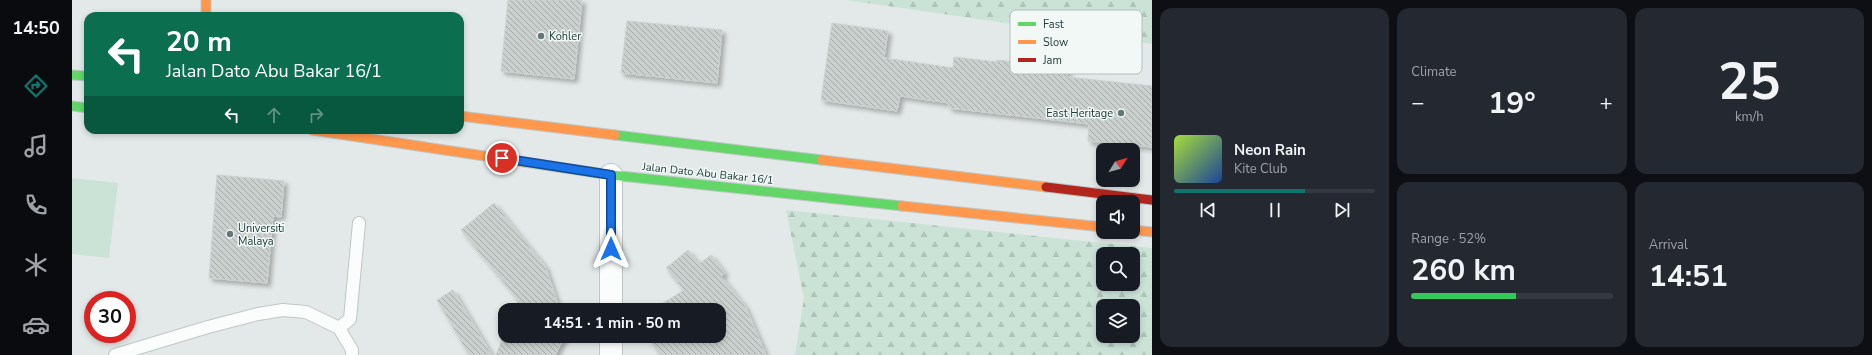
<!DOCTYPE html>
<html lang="en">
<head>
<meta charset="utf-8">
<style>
	:root { --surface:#171b24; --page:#242831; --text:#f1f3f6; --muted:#9ea1a6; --line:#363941; --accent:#0f766e }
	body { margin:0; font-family:"Nunito Sans",sans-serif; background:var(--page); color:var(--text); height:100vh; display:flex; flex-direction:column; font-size:15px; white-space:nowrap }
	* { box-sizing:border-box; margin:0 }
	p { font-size:13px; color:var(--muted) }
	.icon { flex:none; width:22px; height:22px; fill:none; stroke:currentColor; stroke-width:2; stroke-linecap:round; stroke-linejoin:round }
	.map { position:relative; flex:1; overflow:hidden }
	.sheet { display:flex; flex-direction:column; gap:8px; padding:8px; background:#0d0f14; width:720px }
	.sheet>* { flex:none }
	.top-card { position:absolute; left:12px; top:12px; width:380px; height:122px; border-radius:12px; box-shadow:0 2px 6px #0003; background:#0b6e4f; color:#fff; overflow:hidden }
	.needle { width:26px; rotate:53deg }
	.buttons { position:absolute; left:1024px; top:143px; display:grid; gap:8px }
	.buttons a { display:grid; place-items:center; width:44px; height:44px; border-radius:8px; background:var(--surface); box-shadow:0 2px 6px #0003; font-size:20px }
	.speed { position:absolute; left:12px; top:291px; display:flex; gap:8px; font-size:20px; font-weight:700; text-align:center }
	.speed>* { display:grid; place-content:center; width:52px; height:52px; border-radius:50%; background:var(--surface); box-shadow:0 2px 6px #0003; line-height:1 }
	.speed .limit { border:6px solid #d22; background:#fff; color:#111 }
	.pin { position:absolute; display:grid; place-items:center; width:34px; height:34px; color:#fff; margin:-17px; border:2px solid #fff; border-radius:50%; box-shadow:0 1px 4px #0007 }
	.me { position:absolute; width:44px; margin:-22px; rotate:0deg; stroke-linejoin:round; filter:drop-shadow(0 0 3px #0008) }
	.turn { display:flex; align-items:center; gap:14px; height:84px; padding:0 16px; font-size:18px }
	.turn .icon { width:52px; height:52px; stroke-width:2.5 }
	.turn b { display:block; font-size:28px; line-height:34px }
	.lanes { display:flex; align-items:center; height:38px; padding:0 16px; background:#0003; justify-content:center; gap:20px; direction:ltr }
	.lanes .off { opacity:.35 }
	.big { font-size:30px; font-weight:700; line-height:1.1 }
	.sheet .tile { flex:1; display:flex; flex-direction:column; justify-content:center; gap:6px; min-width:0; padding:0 14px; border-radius:12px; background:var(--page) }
	.sheet .dial { align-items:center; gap:0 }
	.dial b { font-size:52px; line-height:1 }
	.song { display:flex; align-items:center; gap:12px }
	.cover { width:48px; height:48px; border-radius:6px; background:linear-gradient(135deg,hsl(80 70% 55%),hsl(220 70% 35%)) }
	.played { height:4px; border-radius:2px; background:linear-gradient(90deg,var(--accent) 65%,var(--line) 65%) }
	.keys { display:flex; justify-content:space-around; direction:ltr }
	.heat { display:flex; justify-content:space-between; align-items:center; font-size:22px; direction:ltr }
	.charge { height:6px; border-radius:3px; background:linear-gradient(90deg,#34c759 52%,var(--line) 0) }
	.sheet .tiles { flex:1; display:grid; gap:8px; grid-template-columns:repeat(3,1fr) }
	.tile:first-child { grid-row:span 2 }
	.trip { position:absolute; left:426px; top:303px; width:228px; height:40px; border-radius:12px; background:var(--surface); box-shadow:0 2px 6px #0003; font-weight:700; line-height:40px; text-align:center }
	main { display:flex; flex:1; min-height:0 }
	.tabs { display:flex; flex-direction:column; width:72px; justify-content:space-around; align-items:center; background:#090b0e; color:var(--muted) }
	.tabs .icon { width:28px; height:28px }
	.tabs .selected { color:var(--accent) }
	.tabs b { font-size:18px; color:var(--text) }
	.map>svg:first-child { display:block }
	.forest { fill:url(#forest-firs); fill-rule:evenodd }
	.pitch { fill:#cbe3d7 }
	.building { fill:url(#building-back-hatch); stroke:#cbd2d1; filter:url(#shadow) }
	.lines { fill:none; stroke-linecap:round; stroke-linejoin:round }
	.lane-casing { stroke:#c0c6c5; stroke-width:14 }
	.street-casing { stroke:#c0c6c5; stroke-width:24 }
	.fast-casing { stroke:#bec7c5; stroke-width:11 }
	.slow-casing { stroke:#bec7c5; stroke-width:11 }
	.jam-casing { stroke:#bec7c5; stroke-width:11 }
	.lane { stroke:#fbfcfc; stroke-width:12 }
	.street { stroke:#fbfcfc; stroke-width:22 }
	.fast { stroke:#63d668; stroke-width:9 }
	.slow { stroke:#ff974d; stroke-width:9 }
	.jam { stroke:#b3261e; stroke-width:9 }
	.route-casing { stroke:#114b97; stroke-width:10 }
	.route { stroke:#1a73e8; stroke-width:7 }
	.poi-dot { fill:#647977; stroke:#f1f8f6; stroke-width:1.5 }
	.labels { text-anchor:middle; stroke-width:3; stroke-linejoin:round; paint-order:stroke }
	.poi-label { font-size:11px; fill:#203d3a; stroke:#f1f8f6; text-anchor:start }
	.street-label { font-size:11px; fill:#203d3a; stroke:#f1f8f6 }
	.key { fill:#f1f8f6; stroke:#b2c0be; stroke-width:1 }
	.key-label { font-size:11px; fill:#203d3a }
</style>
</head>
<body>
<main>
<nav class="tabs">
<b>14:50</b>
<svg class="icon selected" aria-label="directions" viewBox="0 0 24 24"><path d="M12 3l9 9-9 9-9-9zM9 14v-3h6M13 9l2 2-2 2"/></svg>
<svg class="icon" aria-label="music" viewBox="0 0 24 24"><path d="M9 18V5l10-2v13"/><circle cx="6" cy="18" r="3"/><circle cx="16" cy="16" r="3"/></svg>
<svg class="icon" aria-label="phone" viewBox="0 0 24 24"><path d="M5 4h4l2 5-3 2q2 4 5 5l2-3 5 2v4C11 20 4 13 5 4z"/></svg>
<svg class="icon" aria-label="climate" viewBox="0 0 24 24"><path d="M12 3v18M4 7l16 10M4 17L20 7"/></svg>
<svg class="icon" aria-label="car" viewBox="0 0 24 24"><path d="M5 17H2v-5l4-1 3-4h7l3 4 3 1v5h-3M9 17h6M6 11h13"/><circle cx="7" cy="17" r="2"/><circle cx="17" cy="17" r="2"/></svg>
</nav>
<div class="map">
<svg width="1080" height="355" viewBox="0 0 1080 355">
	<defs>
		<pattern id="forest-firs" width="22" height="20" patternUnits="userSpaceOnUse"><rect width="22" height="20" fill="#cbe3d7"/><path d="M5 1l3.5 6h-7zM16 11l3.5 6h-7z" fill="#aec4b9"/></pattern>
		<pattern id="building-back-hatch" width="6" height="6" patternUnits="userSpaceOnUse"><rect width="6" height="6" fill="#cad0ce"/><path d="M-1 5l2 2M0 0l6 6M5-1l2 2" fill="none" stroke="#a4aaa8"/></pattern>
		<filter id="shadow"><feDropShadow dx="3.5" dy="3.5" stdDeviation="2" flood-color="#0004"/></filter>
	</defs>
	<rect width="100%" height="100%" fill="#e3e9e8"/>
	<!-- forest -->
	<path class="forest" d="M 774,0 L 1080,0 L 1080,44 Z
		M 714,210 L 1080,248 L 1080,355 L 723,355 L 732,298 ZM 1031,254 L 1061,254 L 1061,284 L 1031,284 ZM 1031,306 L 1061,306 L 1061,336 L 1031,336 Z"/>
	<!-- pitch -->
	<path class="pitch" d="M 0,178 L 46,183 L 37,258 L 0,254 Z"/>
	<!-- building -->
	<path class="building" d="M 436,0 L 510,0 L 502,79 L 429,71 Z
		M 555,21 L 650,30 L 645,83 L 549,73 Z
		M 760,23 L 816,31 L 812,58 L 881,68 L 882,57 L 925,62 L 925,60 L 996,68 L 995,77 L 1080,86 L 1080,147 L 1016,141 L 1017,124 L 877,108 L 877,103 L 828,96 L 825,111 L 749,100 Z
		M 145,175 L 212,181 L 209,217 L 201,216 L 195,283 L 137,278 Z
		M 422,203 L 473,266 L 488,310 L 442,310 L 446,300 L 389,230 Z
		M 616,250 L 627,264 L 639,255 L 653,273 L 649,276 L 673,306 L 694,355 L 588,355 L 576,336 L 647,336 L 647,310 L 580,310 L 612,290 L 594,268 Z
		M 381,290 L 420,355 L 397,355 L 365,300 Z
		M 433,332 L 433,336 L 493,336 L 483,355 L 424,355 Z"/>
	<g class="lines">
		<!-- lane casing -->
		<g class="lane-casing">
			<path id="lane" d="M 267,328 L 278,319 L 287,223
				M 43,355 L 136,327 L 186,314 L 211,310 L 234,312 L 267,328 L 280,350 L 280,355"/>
		</g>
		<!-- street casing -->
		<g class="street-casing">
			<path id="street" d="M 539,310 L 539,175
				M 539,355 L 539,336"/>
		</g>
		<!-- fast casing -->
		<g class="fast-casing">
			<path id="fast" d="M 0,75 L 16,76
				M 0,106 L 16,108
				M 543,135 L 750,160
				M 452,162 L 539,175 L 830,206"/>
		</g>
		<!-- slow casing -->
		<g class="slow-casing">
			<path id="slow" d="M 134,0 L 134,16
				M 388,116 L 543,135
				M 240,130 L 452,162
				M 750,160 L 974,187
				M 830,206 L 1031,227
				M 1061,230 L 1080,232"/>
		</g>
		<!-- jam casing -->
		<g class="jam-casing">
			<path id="jam" d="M 974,187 L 1080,200"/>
		</g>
		<!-- lane -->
		<use href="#lane" class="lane"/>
		<!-- street -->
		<use href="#street" class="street"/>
		<!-- fast -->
		<use href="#fast" class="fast"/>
		<!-- slow -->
		<use href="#slow" class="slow"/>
		<!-- jam -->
		<use href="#jam" class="jam"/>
	</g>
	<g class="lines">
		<!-- route casing -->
		<g class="route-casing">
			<path id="route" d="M 430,158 L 539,175 L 539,249"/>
		</g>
		<!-- route -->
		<use href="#route" class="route"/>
	</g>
	<!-- markers -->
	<g class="poi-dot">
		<circle cx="469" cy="36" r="4"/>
		<circle cx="1049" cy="113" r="4"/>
		<circle cx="158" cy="234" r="4"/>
	</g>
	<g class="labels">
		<!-- poi labels -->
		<g class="poi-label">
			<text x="477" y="40">Kohler</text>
			<text x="1041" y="117" text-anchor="end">East Heritage</text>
			<text x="166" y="232">Universiti<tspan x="166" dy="13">Malaya</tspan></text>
		</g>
		<!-- street labels -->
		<g class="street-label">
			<text transform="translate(636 173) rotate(6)" y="4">Jalan Dato Abu Bakar 16/1</text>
		</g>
	</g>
	<!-- legend -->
	<rect x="938" y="10" width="132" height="64" rx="6" class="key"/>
	<rect x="946" y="22" width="18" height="4" fill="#63d668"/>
	<rect x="946" y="40" width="18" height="4" fill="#ff974d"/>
	<rect x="946" y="58" width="18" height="4" fill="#b3261e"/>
	<g class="key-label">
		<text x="971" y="28">Fast</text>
		<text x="971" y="46">Slow</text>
		<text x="971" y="64">Jam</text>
	</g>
</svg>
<div class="buttons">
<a><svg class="needle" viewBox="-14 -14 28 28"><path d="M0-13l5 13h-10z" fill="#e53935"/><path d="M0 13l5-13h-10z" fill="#9ea1a6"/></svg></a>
<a><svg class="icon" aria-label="sound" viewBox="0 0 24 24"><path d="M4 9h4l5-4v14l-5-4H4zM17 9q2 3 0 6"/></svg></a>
<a><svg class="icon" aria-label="search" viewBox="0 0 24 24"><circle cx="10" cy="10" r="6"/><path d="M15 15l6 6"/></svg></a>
<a><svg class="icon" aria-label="layers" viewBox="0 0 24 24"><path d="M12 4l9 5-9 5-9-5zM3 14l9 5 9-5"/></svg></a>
</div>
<div class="speed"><div class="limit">30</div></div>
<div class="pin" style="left:430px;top:158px;background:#d93025"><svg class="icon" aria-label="arrive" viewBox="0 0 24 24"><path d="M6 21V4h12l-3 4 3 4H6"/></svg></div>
<svg class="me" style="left:539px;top:249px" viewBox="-20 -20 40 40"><path d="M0-17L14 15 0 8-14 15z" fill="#1a73e8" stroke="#fff" stroke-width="4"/></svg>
<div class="trip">14:51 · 1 min · 50 m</div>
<div class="top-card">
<div class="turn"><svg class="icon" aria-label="left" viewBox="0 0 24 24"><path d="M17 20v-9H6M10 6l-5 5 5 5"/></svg><div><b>20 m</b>Jalan Dato Abu Bakar 16/1</div></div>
<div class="lanes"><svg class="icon" aria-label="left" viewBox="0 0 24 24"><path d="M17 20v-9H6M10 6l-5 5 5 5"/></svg><svg class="icon off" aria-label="ahead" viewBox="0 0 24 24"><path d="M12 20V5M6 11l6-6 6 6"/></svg><svg class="icon off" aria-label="right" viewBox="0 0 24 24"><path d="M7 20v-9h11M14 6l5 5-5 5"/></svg></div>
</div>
</div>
<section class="sheet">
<div class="tiles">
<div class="tile">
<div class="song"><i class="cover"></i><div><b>Neon Rain</b><p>Kite Club</p></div></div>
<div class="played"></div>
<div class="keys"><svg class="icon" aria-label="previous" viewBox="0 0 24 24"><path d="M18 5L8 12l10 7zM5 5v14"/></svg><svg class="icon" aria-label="pause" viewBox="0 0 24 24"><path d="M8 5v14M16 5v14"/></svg><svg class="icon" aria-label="next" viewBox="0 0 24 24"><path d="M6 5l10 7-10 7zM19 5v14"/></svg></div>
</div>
<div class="tile"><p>Climate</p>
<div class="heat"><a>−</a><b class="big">19°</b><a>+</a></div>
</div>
<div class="tile dial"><b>25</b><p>km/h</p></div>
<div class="tile"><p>Range · 52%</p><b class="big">260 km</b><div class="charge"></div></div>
<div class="tile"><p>Arrival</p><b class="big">14:51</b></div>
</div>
</section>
</main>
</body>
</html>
